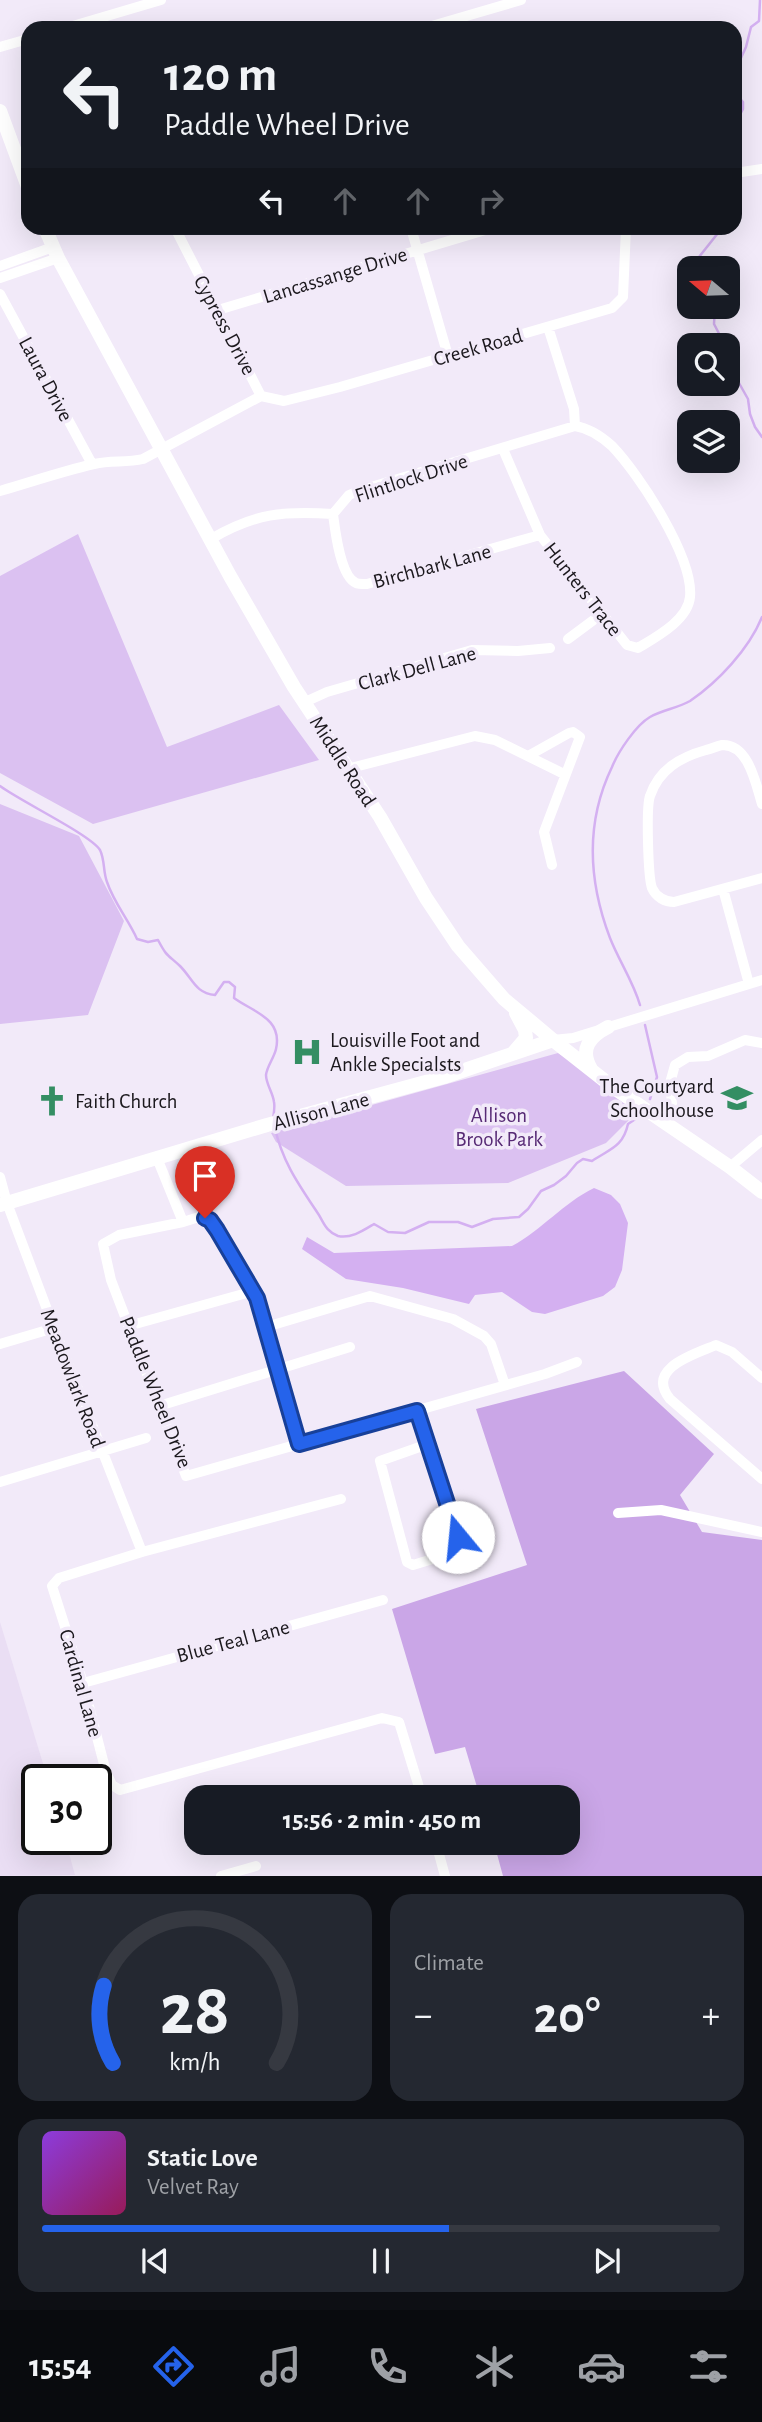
<!DOCTYPE html>
<html lang="en">
<head>
<meta charset="utf-8">
<style>
	:root { --surface:#171b24; --page:#242831; --text:#f1f3f6; --muted:#9ea1a6; --line:#363941; --accent:#2563eb }
	body { margin:0; font-family:"Alegreya Sans",sans-serif; background:var(--page); color:var(--text); height:100vh; display:flex; flex-direction:column; font-size:26px; white-space:nowrap }
	* { box-sizing:border-box; margin:0 }
	p { font-size:23px; color:var(--muted) }
	.icon { flex:none; width:38px; height:38px; fill:none; stroke:currentColor; stroke-width:2; stroke-linecap:round; stroke-linejoin:round }
	.map { position:relative; height:1876px; overflow:hidden }
	.sheet { display:flex; flex-direction:column; gap:18px; padding:18px; background:#0d0f14; flex:1 }
	.sheet>* { flex:none }
	.guide { position:absolute; left:21px; top:21px; width:721px; height:214px; border-radius:21px; box-shadow:0 7px 28px #0002; background:#171b24; color:var(--text); overflow:hidden }
	.needle { width:46px; rotate:289deg }
	.tools { position:absolute; left:677px; top:256px; display:grid; gap:14px }
	.tools a { display:grid; place-items:center; width:63px; height:63px; border-radius:14px; background:var(--surface); box-shadow:0 7px 28px #0002; font-size:35px }
	.speed { position:absolute; left:21px; top:1764px; display:flex; gap:14px; font-size:35px; font-weight:700; text-align:center }
	.speed>* { display:grid; place-content:center; width:91px; height:91px; border-radius:50%; background:var(--surface); box-shadow:0 7px 28px #0002; line-height:1 }
	.speed .limit { border:4px solid #111; border-radius:10px; background:#fff; color:#111 }
	.pin { position:absolute; display:grid; place-items:center; width:60px; height:60px; color:#fff; margin:-72px -30px; border-radius:50% 50% 50% 0; rotate:-45deg; box-shadow:0 0 7px #0007 }
	.pin .icon { rotate:45deg }
	.me { position:absolute; width:77px; margin:-38px; rotate:343deg; stroke-linejoin:round; filter:drop-shadow(0 0 5px #0008) }
	.turn { display:flex; align-items:center; gap:24px; height:147px; padding:0 28px; font-size:32px }
	.turn .icon { width:91px; height:91px; stroke-width:2.5 }
	.turn b { display:block; font-size:49px; line-height:60px }
	.lanes { display:flex; align-items:center; height:66px; padding:0 28px; background:#0003; justify-content:center; gap:35px; direction:ltr }
	.lanes .off { opacity:.35 }
	.big { font-size:52px; font-weight:700; line-height:1.1 }
	.sheet .tile { flex:1; display:flex; flex-direction:column; justify-content:center; gap:10px; min-width:0; padding:0 24px; border-radius:21px; background:var(--page) }
	.sheet .dial { align-items:center; gap:0 }
	.dial svg { height:182px; overflow:visible; fill:none; stroke:var(--line); stroke-width:7; stroke-linecap:round; text-anchor:middle }
	.dial text { fill:var(--text); stroke:none }
	.song { display:flex; align-items:center; gap:21px }
	.cover { width:84px; height:84px; border-radius:10px; background:linear-gradient(135deg,hsl(270 70% 55%),hsl(330 70% 35%)) }
	.played { height:7px; border-radius:4px; background:linear-gradient(90deg,var(--accent) 60%,var(--line) 60%) }
	.keys { display:flex; justify-content:space-around; direction:ltr }
	.heat { display:flex; justify-content:space-between; align-items:center; font-size:38px; direction:ltr }
	.sheet .tiles { flex:1; display:grid; gap:18px; grid-template-columns:1fr 1fr }
	.tile:last-child { grid-column:span 2 }
	.trip { position:absolute; left:184px; top:1785px; width:396px; height:70px; border-radius:21px; background:var(--surface); box-shadow:0 7px 28px #0002; font-weight:700; line-height:70px; text-align:center }
	.menu { display:flex; height:112px; justify-content:space-around; align-items:center; background:#090b0e; color:var(--muted) }
	.menu .icon { width:49px; height:49px }
	.menu .on { color:var(--accent) }
	.menu b { font-size:32px; color:var(--text) }
	.map>svg:first-child { display:block }
	.built { fill:#eadef4 }
	.green { fill:#dbc1f1 }
	.forest { fill:#caa6e7 }
	.water { fill:#d4b0f1 }
	.lines { fill:none; stroke-linecap:round; stroke-linejoin:round }
	.stream { stroke:#d4b0f1; stroke-width:2.5 }
	.minor { stroke:#fff; stroke-width:10 }
	.major { stroke:#fff; stroke-width:14 }
	.route-casing { stroke:#184099; stroke-width:18 }
	.route { stroke:#2563eb; stroke-width:12 }
	.labels { text-anchor:middle; stroke-width:7; stroke-linejoin:round; paint-order:stroke }
	.street-label { font-size:21px; fill:#1b181d; stroke:#f2eaf9 }
	.poi-label { font-size:21px; fill:#1b181d; stroke:#f2eaf9; text-anchor:start }
	.park-label { font-size:21px; fill:#572a75; stroke:#f2eaf9 }
</style>
</head>
<body>
<div class="map">
<svg width="762" height="1876" viewBox="0 0 762 1876">
	<rect width="100%" height="100%" fill="#f2eaf9"/>
	<!-- built -->
	<path class="built" d="M 0,1622 L 48,1780 L 37,1780 L 37,1839 L 65,1839 L 75,1875 L 0,1876 Z"/>
	<!-- green -->
	<path class="green" d="M 78,534 L 167,747 L 279,705 L 319,760 L 93,824 L 0,773 L 0,576 Z
		M 0,804 L 79,836 L 124,921 L 88,1015 L 0,1024 Z
		M 558,1053 L 642,1107 L 606,1143 L 508,1183 L 346,1186 L 276,1142 L 271,1133 Z"/>
	<!-- forest -->
	<path class="forest" d="M 624,1371 L 714,1454 L 680,1495 L 702,1532 L 762,1540 L 762,1876 L 503,1876 L 494,1843 L 567,1843 L 567,1797 L 480,1797 L 465,1747 L 435,1754 L 392,1609 L 527,1565 L 476,1409 Z"/>
	<!-- water -->
	<path class="water" d="M 594,1188 L 611,1195 L 620,1204 L 628,1223 L 622,1270 L 615,1287 L 603,1296 L 545,1314 L 532,1312 L 502,1292 L 475,1295 L 469,1304 L 403,1288 L 346,1279 L 302,1249 L 307,1237 L 334,1253 L 512,1246 C 542,1230 563,1203 594,1188 Z"/>
	<g class="lines">
		<!-- stream -->
		<path class="stream" d="M 735,71 L 746,47 L 751,27 L 759,21 L 760,0
			M 735,93 L 743,102 L 743,109 L 735,124
			M 698,268 L 699,257 L 722,228
			M 715,306 L 714,324 L 725,345
			M 728,355 L 735,376 L 748,399 L 750,414 L 755,427 L 762,437
			M 0,786 C 20,801 91,835 100,850 C 105,860 103,872 107,882 C 114,903 128,919 137,939 L 148,942 L 158,940 C 167,957 167,954 180,966 C 193,979 195,993 215,995 L 224,982 L 229,982 L 235,987 L 234,998 C 253,1012 283,1018 276,1049 C 274,1058 267,1066 266,1075 C 266,1084 273,1093 274,1102 C 275,1107 274,1113 273,1119
			M 640,1005 C 633,981 619,961 610,938 C 588,880 585,823 612,767 C 618,752 636,725 650,717 C 662,710 678,708 690,701 C 718,682 749,649 762,617
			M 645,1025 L 657,1077 L 650,1099
			M 275,1128 C 282,1161 299,1185 317,1212 C 324,1222 325,1231 338,1236 C 351,1239 364,1230 374,1224 L 388,1232 L 405,1233 L 429,1222 L 458,1222 L 472,1227 L 493,1219 L 519,1217 L 528,1209 L 541,1191 L 554,1185 L 566,1176 L 577,1163 L 583,1159 L 592,1161 C 610,1149 623,1147 628,1124 L 640,1116"/>
		<!-- minor -->
		<path class="minor" d="M 66,28 L 161,0
			M 425,28 L 521,0
			M 0,47 L 28,39
			M 735,173 L 762,169
			M 175,228 L 261,396
			M 411,228 L 448,356
			M 0,266 L 53,247
			M 0,278 L 58,258
			M 0,294 L 92,464
			M 218,310 L 492,228
			M 548,327 L 574,409 L 575,426
			M 261,396 L 284,401 L 340,387 L 612,308 L 623,297 L 626,228
			M 0,491 C 31,482 63,471 94,464 C 111,460 126,463 143,459 L 261,396
			M 333,514 C 335,529 340,576 356,583 C 358,584 364,584 367,584 L 540,535
			M 211,539 C 255,513 283,511 333,514 L 349,495 L 361,490 L 575,426 C 588,428 602,437 612,446 C 639,474 694,558 690,597 C 688,620 656,637 638,648 L 627,645 L 540,535 L 503,449
			M 568,639 L 603,613
			M 305,702 L 327,692 L 472,650 L 518,651 L 550,648
			M 528,756 L 569,733 L 573,732 L 580,737 L 544,832 L 552,865
			M 347,769 L 475,736 L 495,740 L 564,774
			M 762,804 C 756,785 749,744 722,745 C 717,746 711,749 706,750 C 681,757 659,769 650,796 C 646,807 648,877 652,888 C 656,897 665,902 674,902 L 762,878
			M 723,889 L 749,984
			M 553,1040 L 573,1038 L 762,980
			M 665,1123 L 672,1104 L 670,1083 L 675,1065 L 688,1057 L 708,1056 L 745,1040 L 762,1043
			M 157,1158 L 183,1222 L 199,1217 L 210,1220 L 257,1298 L 299,1444
			M 730,1167 L 762,1140
			M 0,1177 L 7,1203 L 54,1328 L 142,1552
			M 183,1222 L 119,1235 L 103,1244 L 111,1280 L 186,1476 L 545,1374 L 577,1362
			M 128,1326 L 254,1291
			M 266,1327 L 370,1296 L 453,1319 L 484,1336 L 491,1344 L 505,1385
			M 0,1344 L 54,1328
			M 762,1378 L 732,1352 L 716,1345 C 695,1354 645,1368 670,1399 L 762,1479
			M 159,1406 L 350,1347
			M 417,1411 L 458,1537 L 457,1546 L 452,1553 L 413,1565 L 407,1562 L 380,1461 L 428,1444
			M 0,1482 L 146,1438
			M 341,1499 L 142,1552 L 59,1578 L 52,1586 L 83,1683 L 106,1772 L 112,1785 L 120,1790 L 382,1718 L 399,1722 L 422,1797
			M 618,1513 L 661,1510 L 762,1532
			M 83,1683 L 383,1600
			M 436,1843 L 445,1876
			M 221,1876 L 256,1866"/>
		<!-- major -->
		<path class="major" d="M 0,111 L 28,187
			M 45,228 L 58,258 L 230,576 L 294,687 L 380,817 L 426,898 L 458,946 L 504,999 L 553,1040 L 614,1088 L 730,1167 L 762,1192
			M 514,1052 L 526,1038 L 525,1030 L 516,1013
			M 591,1069 C 579,1049 590,1036 608,1027
			M 0,1205 L 267,1125 L 444,1077 L 553,1040"/>
	</g>
	<g class="lines">
		<!-- route casing -->
		<g class="route-casing">
			<path id="route" d="M 205,1218 L 210,1220 L 217,1230 L 257,1298 L 299,1444 L 417,1411 L 458,1537"/>
		</g>
		<!-- route -->
		<use href="#route" class="route"/>
	</g>
	<!-- icons -->
	<defs>
		<g id="hospital-bare" transform="scale(2.415)"><path d="M-5-5h3v3.5h4V-5h3V5h-3V1.5h-4V5h-3Z" fill="#348e63" stroke="#f2eaf9" stroke-width="2.5" paint-order="stroke"/></g>
		<g id="school-bare" transform="scale(2.415)"><path d="M0-5L7-2L0 1L-7-2ZM-4 1L0 2.5L4 1V4Q0 6-4 4Z" fill="#348e63" stroke="#f2eaf9" stroke-width="2.5" paint-order="stroke"/></g>
		<g id="church-bare" transform="scale(2.415)"><path d="M-1.2-6h2.4v3.5h3.3v2.4h-3.3V6h-2.4V-.1h-3.3v-2.4h3.3Z" fill="#348e63" stroke="#f2eaf9" stroke-width="2.5" paint-order="stroke"/></g>
	</defs>
	<g fill-rule="evenodd">
		<use href="#hospital-bare" x="307" y="1052"/>
		<use href="#school-bare" x="737" y="1098"/>
		<use href="#church-bare" x="52" y="1101"/>
	</g>
	<g class="labels">
		<!-- street labels -->
		<g class="street-label">
			<text transform="translate(335 275) rotate(-17)" y="7">Lancassange Drive</text>
			<text transform="translate(225 325) rotate(62)" y="7">Cypress Drive</text>
			<text transform="translate(478 347) rotate(-16)" y="7">Creek Road</text>
			<text transform="translate(46 379) rotate(62)" y="7">Laura Drive</text>
			<text transform="translate(411 478) rotate(-18)" y="7">Flintlock Drive</text>
			<text transform="translate(432 566) rotate(-15)" y="7">Birchbark Lane</text>
			<text transform="translate(583 589) rotate(52)" y="7">Hunters Trace</text>
			<text transform="translate(417 668) rotate(-15)" y="7">Clark Dell Lane</text>
			<text transform="translate(343 761) rotate(57)" y="7">Middle Road</text>
			<text transform="translate(321 1111) rotate(-15)" y="7">Allison Lane</text>
			<text transform="translate(73 1378) rotate(69)" y="7">Meadowlark Road</text>
			<text transform="translate(156 1392) rotate(68)" y="7">Paddle Wheel Drive</text>
			<text transform="translate(233 1641) rotate(-15)" y="7">Blue Teal Lane</text>
			<text transform="translate(81 1683) rotate(74)" y="7">Cardinal Lane</text>
		</g>
		<!-- poi labels -->
		<g class="poi-label">
			<text x="330" y="1047">Louisville Foot and<tspan x="330" dy="24">Ankle Specialsts</tspan></text>
			<text x="714" y="1093" text-anchor="end">The Courtyard<tspan x="714" dy="24">Schoolhouse</tspan></text>
			<text x="75" y="1108">Faith Church</text>
		</g>
		<!-- park labels -->
		<g class="park-label">
			<text x="499" y="1122">Allison<tspan x="499" dy="24">Brook Park</tspan></text>
		</g>
	</g>
</svg>
<div class="tools">
<a><svg class="needle" viewBox="-14 -14 28 28"><path d="M0-13l5 13h-10z" fill="#e53935"/><path d="M0 13l5-13h-10z" fill="#9ea1a6"/></svg></a>
<a><svg class="icon" aria-label="search" viewBox="0 0 24 24"><circle cx="10" cy="10" r="6"/><path d="M15 15l6 6"/></svg></a>
<a><svg class="icon" aria-label="layers" viewBox="0 0 24 24"><path d="M12 4l9 5-9 5-9-5zM3 14l9 5 9-5"/></svg></a>
</div>
<div class="speed"><div class="limit">30</div></div>
<div class="pin" style="left:205px;top:1218px;background:#d93025"><svg class="icon" aria-label="arrive" viewBox="0 0 24 24"><path d="M6 21V4h12l-3 4 3 4H6"/></svg></div>
<svg class="me" style="left:458px;top:1537px" viewBox="-20 -20 40 40"><circle r="19" fill="#fff"/><path d="M0-13L10 11 0 6-10 11z" fill="#2563eb"/></svg>
<div class="trip">15:56 · 2 min · 450 m</div>
<div class="guide">
<div class="turn"><svg class="icon" aria-label="left" viewBox="0 0 24 24"><path d="M17 20v-9H6M10 6l-5 5 5 5"/></svg><div><b>120 m</b>Paddle Wheel Drive</div></div>
<div class="lanes"><svg class="icon" aria-label="left" viewBox="0 0 24 24"><path d="M17 20v-9H6M10 6l-5 5 5 5"/></svg><svg class="icon off" aria-label="ahead" viewBox="0 0 24 24"><path d="M12 20V5M6 11l6-6 6 6"/></svg><svg class="icon off" aria-label="ahead" viewBox="0 0 24 24"><path d="M12 20V5M6 11l6-6 6 6"/></svg><svg class="icon off" aria-label="right" viewBox="0 0 24 24"><path d="M7 20v-9h11M14 6l5 5-5 5"/></svg></div>
</div>
</div>
<section class="sheet">
<div class="tiles">
<div class="tile dial"><svg viewBox="0 0 100 80">
<path d="M14 69A42 42 0 1 1 86 69"/>
<path d="M14 69A42 42 0 0 1 10 35" stroke="#2563eb"/>
<text x="50" y="56" font-size="32" font-weight="700">28</text>
<text x="50" y="72" font-size="11">km/h</text>
</svg></div>
<div class="tile"><p>Climate</p>
<div class="heat"><a>−</a><b class="big">20°</b><a>+</a></div>
</div>
<div class="tile">
<div class="song"><i class="cover"></i><div><b>Static Love</b><p>Velvet Ray</p></div></div>
<div class="played"></div>
<div class="keys"><svg class="icon" aria-label="previous" viewBox="0 0 24 24"><path d="M18 5L8 12l10 7zM5 5v14"/></svg><svg class="icon" aria-label="pause" viewBox="0 0 24 24"><path d="M8 5v14M16 5v14"/></svg><svg class="icon" aria-label="next" viewBox="0 0 24 24"><path d="M6 5l10 7-10 7zM19 5v14"/></svg></div>
</div>
</div>
</section>
<nav class="menu">
<b>15:54</b>
<svg class="icon on" aria-label="directions" viewBox="0 0 24 24"><path d="M12 3l9 9-9 9-9-9zM9 14v-3h6M13 9l2 2-2 2"/></svg>
<svg class="icon" aria-label="music" viewBox="0 0 24 24"><path d="M9 18V5l10-2v13"/><circle cx="6" cy="18" r="3"/><circle cx="16" cy="16" r="3"/></svg>
<svg class="icon" aria-label="phone" viewBox="0 0 24 24"><path d="M5 4h4l2 5-3 2q2 4 5 5l2-3 5 2v4C11 20 4 13 5 4z"/></svg>
<svg class="icon" aria-label="climate" viewBox="0 0 24 24"><path d="M12 3v18M4 7l16 10M4 17L20 7"/></svg>
<svg class="icon" aria-label="car" viewBox="0 0 24 24"><path d="M5 17H2v-5l4-1 3-4h7l3 4 3 1v5h-3M9 17h6M6 11h13"/><circle cx="7" cy="17" r="2"/><circle cx="17" cy="17" r="2"/></svg>
<svg class="icon" aria-label="filters" viewBox="0 0 24 24"><path d="M4 7h16M4 17h16"/><circle cx="9" cy="7" r="2"/><circle cx="15" cy="17" r="2"/></svg>
</nav>
</body>
</html>
